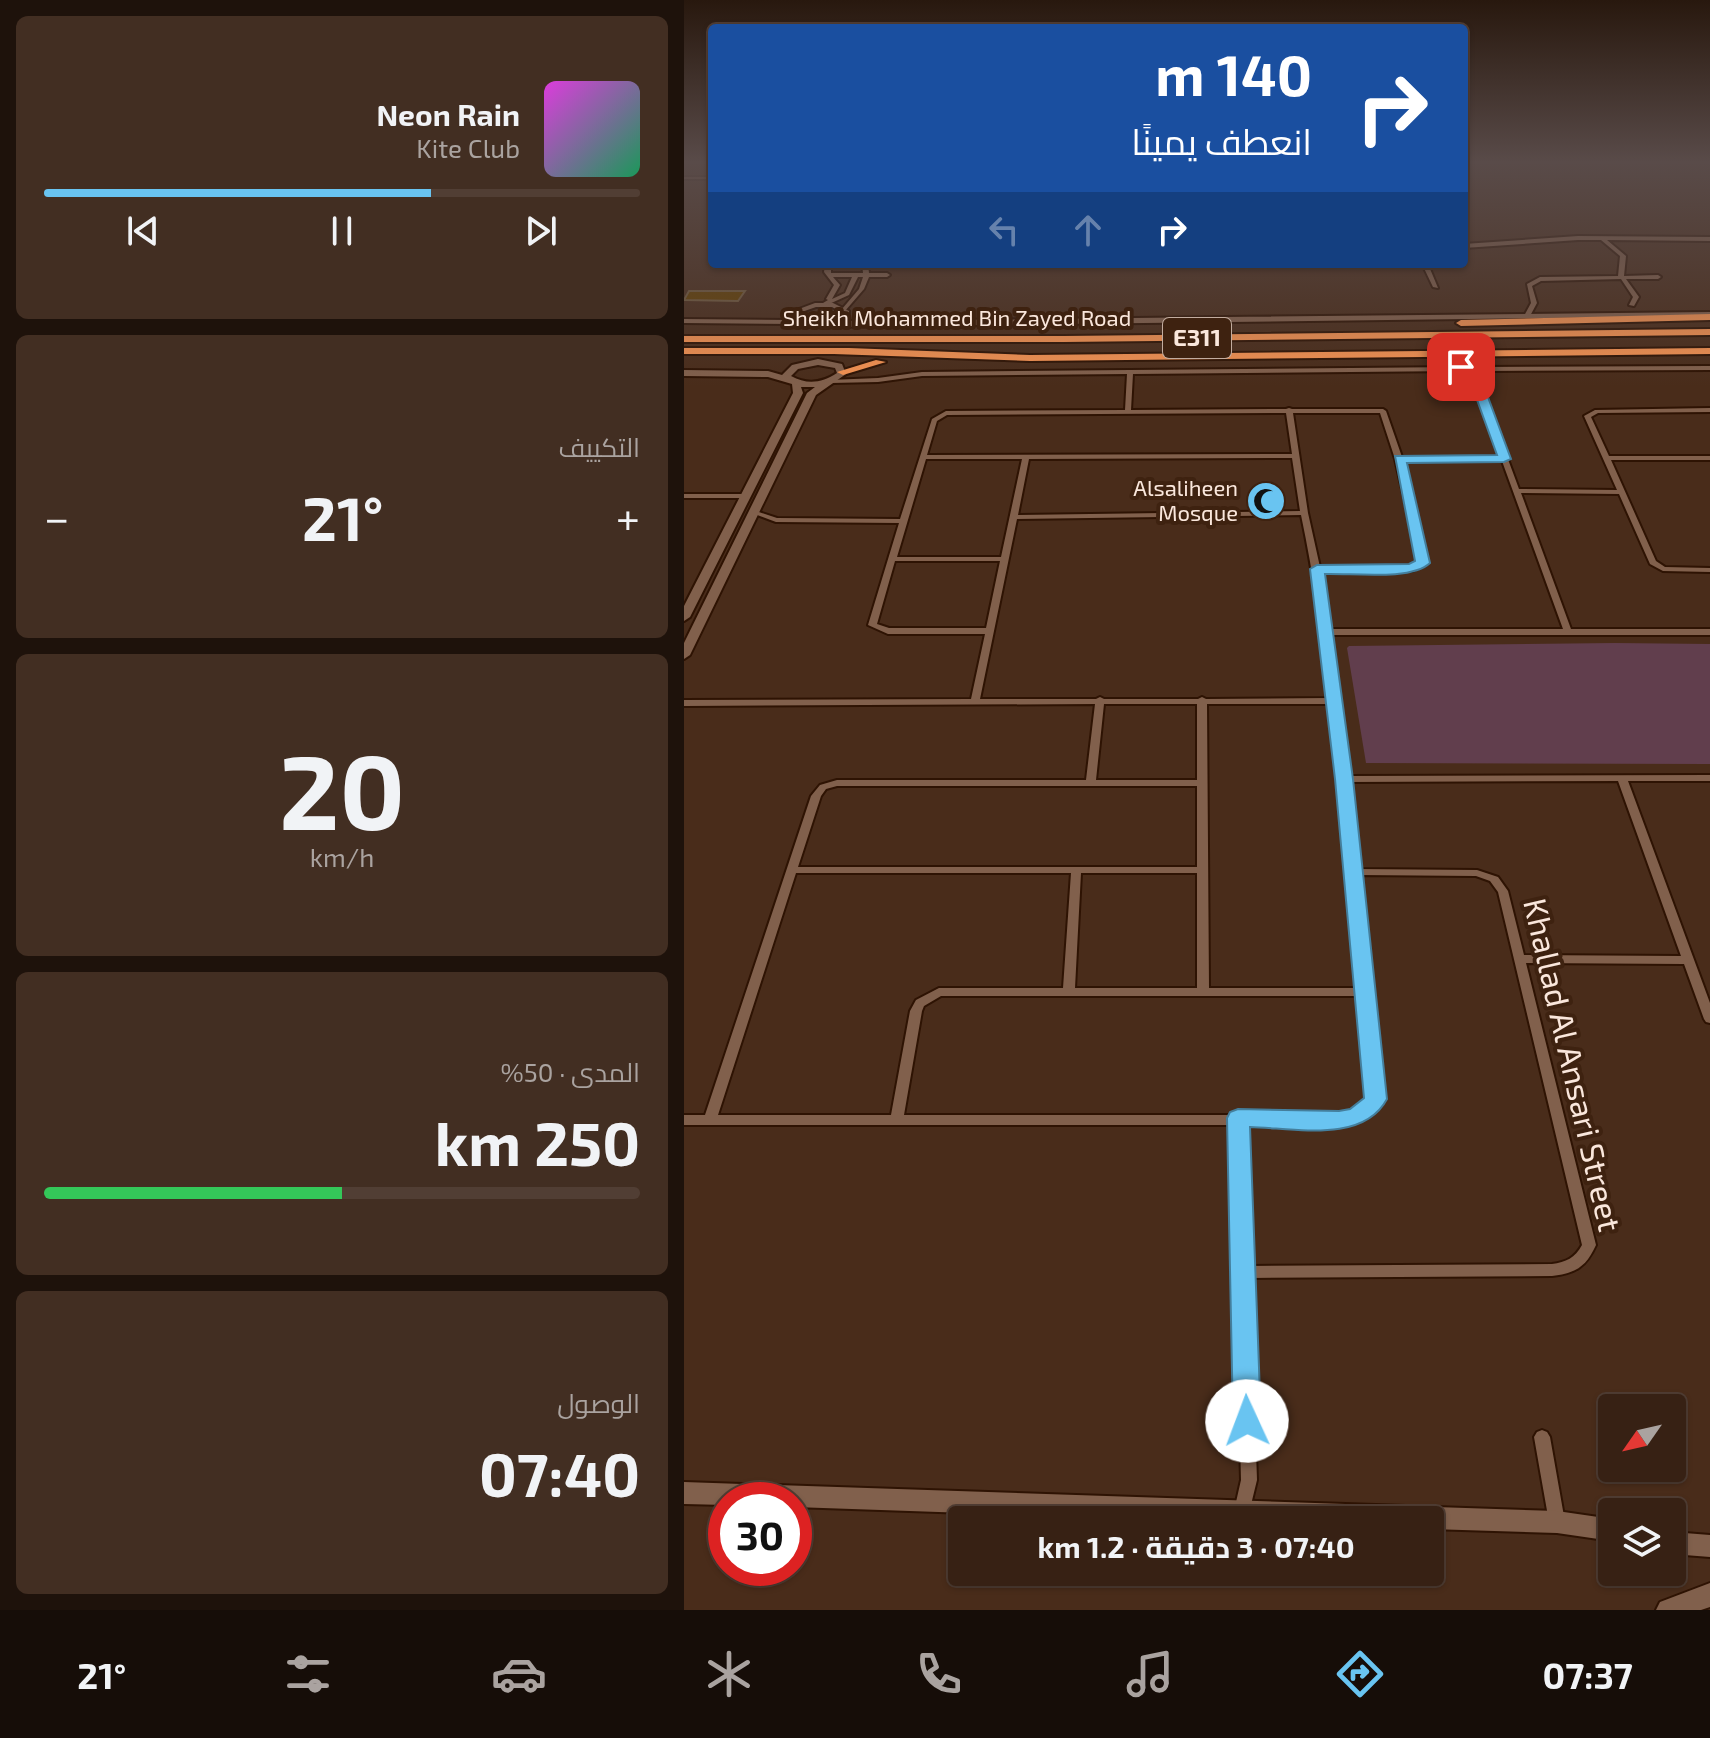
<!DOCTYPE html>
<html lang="ar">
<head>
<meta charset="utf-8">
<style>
	:root { --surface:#372114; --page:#422e22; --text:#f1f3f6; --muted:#aaa3a0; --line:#513e34; --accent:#69c4f1 }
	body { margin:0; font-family:"Exo 2",Cairo,sans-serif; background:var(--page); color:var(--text); direction:rtl; height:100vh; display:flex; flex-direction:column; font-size:30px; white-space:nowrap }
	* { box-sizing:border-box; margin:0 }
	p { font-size:26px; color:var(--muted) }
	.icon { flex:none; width:44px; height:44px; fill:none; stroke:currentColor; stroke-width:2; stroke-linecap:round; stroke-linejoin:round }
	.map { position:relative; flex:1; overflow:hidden; direction:ltr }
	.sheet { display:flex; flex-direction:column; gap:16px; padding:16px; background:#1e120b; width:684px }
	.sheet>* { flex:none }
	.top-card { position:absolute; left:24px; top:24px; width:760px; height:244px; border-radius:8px; box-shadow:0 2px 6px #0004,0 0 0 2px var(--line); direction:rtl; background:#1a4fa0; color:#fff; overflow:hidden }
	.needle { width:52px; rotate:236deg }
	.tools { position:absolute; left:914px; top:1394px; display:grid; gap:16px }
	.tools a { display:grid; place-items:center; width:88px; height:88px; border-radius:8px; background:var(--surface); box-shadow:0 2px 6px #0004,0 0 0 2px var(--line); font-size:40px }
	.speed { position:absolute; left:24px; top:1482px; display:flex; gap:16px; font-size:40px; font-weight:700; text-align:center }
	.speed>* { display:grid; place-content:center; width:104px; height:104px; border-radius:50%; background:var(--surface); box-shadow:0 2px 6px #0004,0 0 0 2px var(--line); line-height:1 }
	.speed .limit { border:12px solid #d22; background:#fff; color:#111 }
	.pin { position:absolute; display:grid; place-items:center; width:68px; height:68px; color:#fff; margin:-34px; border-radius:16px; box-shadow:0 4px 12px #0006 }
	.me { position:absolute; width:88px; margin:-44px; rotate:358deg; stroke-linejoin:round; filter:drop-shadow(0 0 6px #0008) }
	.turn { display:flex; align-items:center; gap:28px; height:168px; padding:0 24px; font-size:36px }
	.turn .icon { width:104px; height:104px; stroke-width:2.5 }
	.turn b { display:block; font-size:56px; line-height:68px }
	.lanes { display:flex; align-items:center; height:76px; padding:0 24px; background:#0003; justify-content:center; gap:40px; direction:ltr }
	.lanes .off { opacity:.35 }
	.big { font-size:60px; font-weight:700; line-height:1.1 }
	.sheet .tile { flex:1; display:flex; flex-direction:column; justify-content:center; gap:12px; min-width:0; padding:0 28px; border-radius:12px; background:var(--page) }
	.sheet .dial { align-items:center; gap:0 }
	.dial b { font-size:104px; line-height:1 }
	.song { display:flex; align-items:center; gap:24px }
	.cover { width:96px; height:96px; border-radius:12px; background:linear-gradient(135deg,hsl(300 70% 55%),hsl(150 70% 35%)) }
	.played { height:8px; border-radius:4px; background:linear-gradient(90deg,var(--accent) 65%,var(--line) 65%) }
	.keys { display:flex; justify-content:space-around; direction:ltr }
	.heat { display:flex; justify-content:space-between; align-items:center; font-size:44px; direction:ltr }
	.charge { height:12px; border-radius:6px; background:linear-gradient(90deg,#34c759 50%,var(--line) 0) }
	.trip { position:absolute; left:264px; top:1506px; width:496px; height:80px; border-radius:8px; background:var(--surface); box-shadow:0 2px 6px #0004,0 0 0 2px var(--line); font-weight:700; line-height:80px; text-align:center; direction:rtl }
	.tab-bar { display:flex; height:128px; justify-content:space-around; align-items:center; background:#160d08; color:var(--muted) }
	.tab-bar .icon { width:56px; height:56px }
	.tab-bar .current { color:var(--accent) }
	.tab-bar b { font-size:36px; color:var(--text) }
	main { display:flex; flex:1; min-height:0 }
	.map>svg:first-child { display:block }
	.green { fill:#613e4d }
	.building { fill:#633f00; stroke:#715a3e; stroke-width:2 }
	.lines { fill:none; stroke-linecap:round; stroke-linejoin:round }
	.minor-casing { stroke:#2e1303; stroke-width:4 }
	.tertiary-casing { stroke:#2e1303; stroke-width:4 }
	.secondary-casing { stroke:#2e1303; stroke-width:4 }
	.motorway-casing { stroke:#2e1303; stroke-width:4 }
	.minor { fill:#81604c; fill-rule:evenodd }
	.tertiary { fill:#81604c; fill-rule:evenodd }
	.secondary { fill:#81604c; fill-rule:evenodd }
	.motorway { fill:#f69352; fill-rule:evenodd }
	.route { fill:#69c4f1; stroke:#447f9d; stroke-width:2 }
	.labels { text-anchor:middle; stroke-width:8; stroke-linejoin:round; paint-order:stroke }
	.far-street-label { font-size:22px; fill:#fae7dc; stroke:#3e2210 }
	.far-poi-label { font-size:22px; fill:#fae7dc; stroke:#3e2210; text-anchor:end }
	.shield { fill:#3e2210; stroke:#c2ac9f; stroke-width:2 }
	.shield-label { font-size:24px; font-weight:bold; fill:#fae7dc }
	.near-street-label { font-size:32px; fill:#fae7dc; stroke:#3e2210 }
</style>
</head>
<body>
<main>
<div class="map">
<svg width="1026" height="1610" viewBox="0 0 1026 1610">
	<rect width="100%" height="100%" fill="#492c1a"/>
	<!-- green -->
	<path class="green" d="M 931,643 L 1026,644 L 1026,764 L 682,763 L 663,648 L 665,646 Z"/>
	<!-- building -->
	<path class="building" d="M 5,291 L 61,291 L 54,301 L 0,300 Z"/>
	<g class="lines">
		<!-- minor casing -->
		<g class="minor-casing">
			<path id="minor" d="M 0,177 L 28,177 L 28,179 L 0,179 Z
				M 894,236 L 1026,237 L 1026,241 L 923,240 L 942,256 L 940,276 L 974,275 L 977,277 L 974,279 L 942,279 L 955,297 L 950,306 L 945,305 L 949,297 L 937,279 L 857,281 L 848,286 L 853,303 L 846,316 L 843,318 L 840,316 L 847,303 L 843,284 L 856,277 L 934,276 L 936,256 L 917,240 L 894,240 L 780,248 L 780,244 Z
				M 141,264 L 147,264 L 147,273 L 179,273 L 178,264 L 184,264 L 185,273 L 203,273 L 206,275 L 203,277 L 185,277 L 180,289 L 161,311 L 158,309 L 175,289 L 179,277 L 174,277 L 165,295 L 143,305 L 139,305 L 139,303 L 144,300 L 142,299 L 150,285 L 140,272 ZM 149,277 L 168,277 L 161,293 L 148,299 L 156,285 Z
				M 738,264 L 744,264 L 754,288 L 749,287 Z
				M 782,363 L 795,365 L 798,367 L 1026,366 L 1026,370 L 800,371 L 792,373 L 835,489 L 933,490 L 900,416 L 911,410 L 1026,408 L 1026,412 L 914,413 L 907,417 L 925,456 L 1026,456 L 1026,460 L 927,460 L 972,561 L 981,567 L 1026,568 L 1026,572 L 979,571 L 966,564 L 935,494 L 837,493 L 887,629 L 1026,629 L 1026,635 L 647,635 L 663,776 L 1026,775 L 1026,781 L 944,781 L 1026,1003 L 1026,1023 L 1022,1022 L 1020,1019 L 1000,964 L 842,963 L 912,1245 C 902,1267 892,1273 868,1276 L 566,1278 L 573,1480 L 564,1517 L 558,1519 L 552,1517 L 550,1511 L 557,1480 L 548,1125 L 0,1125 L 0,1115 L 21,1115 L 127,796 L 136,785 L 153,780 L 402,780 L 411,704 L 0,706 L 0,700 L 287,699 L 301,634 L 204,634 L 184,625 L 215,523 L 92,522 L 65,512 L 69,510 L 93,518 L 216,519 L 248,419 L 262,411 L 441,410 L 443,374 L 238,376 L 194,382 L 147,383 L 144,381 L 145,380 L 194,378 L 238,372 L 775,367 ZM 783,367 L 793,369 L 787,371 L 781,369 ZM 776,371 L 786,375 L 816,457 L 718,457 L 702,411 L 699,409 L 608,409 L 605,408 L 602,409 L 447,410 L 449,374 ZM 602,413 L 608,454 L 243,455 L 253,421 L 263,415 ZM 609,413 L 696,413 L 711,459 L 735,562 L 726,567 L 636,567 L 624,513 ZM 608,458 L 616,511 L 334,515 L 345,459 ZM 242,459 L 338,459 L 317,557 L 213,557 ZM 719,461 L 818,461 L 879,629 L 646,629 L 637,571 L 728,571 L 743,563 ZM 617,515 C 630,576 638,637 645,698 L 522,699 L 518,697 L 514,699 L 420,699 L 416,697 L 412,699 L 296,699 L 333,519 ZM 211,561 L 316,561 L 302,628 L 205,628 L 193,624 ZM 420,704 L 513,704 L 513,780 L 412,780 ZM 523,704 L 645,704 L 663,870 L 662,872 L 663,874 L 675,988 L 525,988 ZM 934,781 L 997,956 L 840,955 L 824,891 L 814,877 L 793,870 L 673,869 L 663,782 ZM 153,786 L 513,786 L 513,867 L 114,867 L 137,796 L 142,789 ZM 112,873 L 387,873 L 379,988 L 255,988 L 232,1000 L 226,1011 L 207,1115 L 34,1115 ZM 397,873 L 513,873 L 513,988 L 391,988 ZM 674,875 L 792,876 L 806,881 L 814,892 L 898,1245 C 891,1258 882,1262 868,1264 L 565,1266 L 561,1125 L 655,1125 C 680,1120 695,1114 698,1086 ZM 257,996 L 676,996 L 686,1086 C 683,1107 674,1111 655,1115 L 559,1115 L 554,1113 L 549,1115 L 220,1115 L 238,1011 L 240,1006 Z
				M 0,494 L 61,494 L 65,496 L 61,498 L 0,498 Z
				M 858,1430 L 863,1432 L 866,1437 L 881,1522 L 879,1528 L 873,1530 L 867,1528 L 865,1522 L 850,1437 L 853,1432 Z"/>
		</g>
		<!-- tertiary casing -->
		<g class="tertiary-casing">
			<path id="tertiary" d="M 131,303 L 149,303 L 165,311 L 165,313 L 157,321 L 1026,312 L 1026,316 L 137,327 L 114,324 L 0,323 L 0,319 L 105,320 L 107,312 ZM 132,307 L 148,307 L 159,313 C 145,324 128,324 112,318 L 112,314 Z"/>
		</g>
		<!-- secondary casing -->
		<g class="secondary-casing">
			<path id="secondary" d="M 134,359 L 158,364 L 162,374 L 132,395 L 6,655 L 0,659 L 0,643 L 123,393 L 131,387 L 117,387 L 119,393 L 6,617 L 0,621 L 0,606 L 109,393 L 108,384 L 84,377 L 0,376 L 0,370 L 84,371 L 98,375 L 108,365 ZM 134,365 L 151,368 L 153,373 C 138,383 123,385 107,376 L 114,369 Z
				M 0,1482 L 873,1511 L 928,1519 L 928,1541 L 873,1533 L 746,1529 L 746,1520 L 485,1520 L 110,1507 L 110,1500 L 42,1500 L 42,1505 L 0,1504 Z
				M 988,1532 L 1026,1535 L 1026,1557 L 988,1554 Z
				M 1026,1583 L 1026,1607 L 1017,1610 L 972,1610 L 976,1602 Z"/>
		</g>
		<!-- motorway casing -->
		<g class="motorway-casing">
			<path id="motorway" d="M 1026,314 L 1026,320 L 777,326 L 772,323 L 777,320 Z
				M 1026,329 L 1026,335 L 380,342 L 0,342 L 0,336 L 380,336 Z
				M 0,348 L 165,348 L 346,355 L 1026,348 L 1026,354 L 346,361 L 150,354 L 0,354 Z
				M 192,360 L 202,362 L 159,375 L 153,372 Z"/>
		</g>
		<!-- minor -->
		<use href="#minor" class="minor"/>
		<!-- tertiary -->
		<use href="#tertiary" class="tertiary"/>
		<!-- secondary -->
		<use href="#secondary" class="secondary"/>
		<!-- motorway -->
		<use href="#motorway" class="motorway"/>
	</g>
	<!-- sky -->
	<linearGradient id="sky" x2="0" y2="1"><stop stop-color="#28180e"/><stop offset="0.42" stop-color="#594b49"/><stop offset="1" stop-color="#594b49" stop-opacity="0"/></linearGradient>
	<rect width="1026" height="386" fill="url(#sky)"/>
	<!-- route -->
	<path class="route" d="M 777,364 L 795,373 L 827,459 L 820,462 L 723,463 L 746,563 C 727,581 668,573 641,574 L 669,779 L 703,1099 C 679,1144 609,1128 566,1127 L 577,1421 L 573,1430 L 563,1433 L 553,1430 L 549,1421 L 543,1118 L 546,1112 L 554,1109 L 655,1111 L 666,1109 L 680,1098 L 651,779 L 626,569 L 633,565 L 725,564 L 731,561 L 711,456 L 813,455 L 784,375 L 771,367 Z"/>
	<!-- icons -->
	<defs>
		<g id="mosque-disc" transform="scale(2)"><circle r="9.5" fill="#69c4f1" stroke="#3e2210"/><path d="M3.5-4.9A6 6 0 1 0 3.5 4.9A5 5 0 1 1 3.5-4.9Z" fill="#111"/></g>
	</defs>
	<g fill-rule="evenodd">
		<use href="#mosque-disc" x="582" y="501"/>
	</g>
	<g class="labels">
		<!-- far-street labels -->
		<g class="far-street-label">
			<text x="273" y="326">Sheikh Mohammed Bin Zayed Road</text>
		</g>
		<!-- far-poi labels -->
		<g class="far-poi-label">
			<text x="554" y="496">Alsaliheen<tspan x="554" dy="25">Mosque</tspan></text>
		</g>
		<!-- shield labels -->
		<rect class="shield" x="479" y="318" width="68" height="40" rx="6"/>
		<g class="shield-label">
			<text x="513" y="346">E311</text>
		</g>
		<!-- near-street labels -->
		<g class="near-street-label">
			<text transform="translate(888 1065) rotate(77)" y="11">Khallad Al Ansari Street</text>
		</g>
	</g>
</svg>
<div class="tools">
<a><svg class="needle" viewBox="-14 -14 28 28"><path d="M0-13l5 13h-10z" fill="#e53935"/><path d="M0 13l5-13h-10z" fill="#aaa3a0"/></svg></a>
<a><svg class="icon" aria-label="layers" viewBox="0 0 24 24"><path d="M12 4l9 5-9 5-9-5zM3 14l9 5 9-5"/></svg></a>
</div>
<div class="speed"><div class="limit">30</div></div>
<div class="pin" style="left:777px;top:367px;background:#d93025"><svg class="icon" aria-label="arrive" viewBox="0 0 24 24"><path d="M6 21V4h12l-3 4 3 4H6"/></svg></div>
<svg class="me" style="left:563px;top:1421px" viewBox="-20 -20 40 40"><circle r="19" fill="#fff"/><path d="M0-13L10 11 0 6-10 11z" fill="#69c4f1"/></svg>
<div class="trip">07:40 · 3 دقيقة · 1.2 km</div>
<div class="top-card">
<div class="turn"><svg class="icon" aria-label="right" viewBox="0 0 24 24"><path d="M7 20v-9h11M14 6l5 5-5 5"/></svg><div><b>140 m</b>انعطف يمينًا</div></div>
<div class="lanes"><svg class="icon off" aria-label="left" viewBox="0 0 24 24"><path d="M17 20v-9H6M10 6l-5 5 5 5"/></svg><svg class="icon off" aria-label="ahead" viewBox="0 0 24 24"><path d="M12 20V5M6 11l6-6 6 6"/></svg><svg class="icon" aria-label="right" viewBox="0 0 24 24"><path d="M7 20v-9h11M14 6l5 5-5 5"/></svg></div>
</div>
</div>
<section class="sheet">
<div class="tile">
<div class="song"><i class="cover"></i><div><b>Neon Rain</b><p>Kite Club</p></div></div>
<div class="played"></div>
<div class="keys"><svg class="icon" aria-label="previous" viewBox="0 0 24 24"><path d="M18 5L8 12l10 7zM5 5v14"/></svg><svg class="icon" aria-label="pause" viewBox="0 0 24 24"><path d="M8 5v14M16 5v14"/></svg><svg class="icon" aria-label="next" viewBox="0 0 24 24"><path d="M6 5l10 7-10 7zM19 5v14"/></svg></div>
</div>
<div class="tile"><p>التكييف</p>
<div class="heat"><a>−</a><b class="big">21°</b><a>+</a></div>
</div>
<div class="tile dial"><b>20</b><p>km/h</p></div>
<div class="tile"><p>المدى · 50%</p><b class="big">250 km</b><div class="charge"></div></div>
<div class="tile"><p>الوصول</p><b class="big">07:40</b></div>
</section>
</main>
<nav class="tab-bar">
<b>07:37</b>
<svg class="icon current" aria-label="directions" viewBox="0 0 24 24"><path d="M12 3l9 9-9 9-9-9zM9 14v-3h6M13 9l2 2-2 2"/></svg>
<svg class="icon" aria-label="music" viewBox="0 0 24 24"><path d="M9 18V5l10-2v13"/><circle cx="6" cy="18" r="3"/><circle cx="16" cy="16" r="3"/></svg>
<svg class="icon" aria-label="phone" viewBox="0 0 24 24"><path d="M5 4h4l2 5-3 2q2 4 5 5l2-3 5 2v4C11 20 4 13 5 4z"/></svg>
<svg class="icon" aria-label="climate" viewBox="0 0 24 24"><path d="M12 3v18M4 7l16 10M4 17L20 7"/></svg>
<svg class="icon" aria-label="car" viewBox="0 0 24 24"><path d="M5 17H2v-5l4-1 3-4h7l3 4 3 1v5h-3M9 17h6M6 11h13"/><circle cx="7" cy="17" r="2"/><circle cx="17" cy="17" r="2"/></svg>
<svg class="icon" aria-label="filters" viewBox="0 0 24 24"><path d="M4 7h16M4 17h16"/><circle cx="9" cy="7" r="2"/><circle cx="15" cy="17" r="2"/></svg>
<b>21°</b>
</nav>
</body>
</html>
